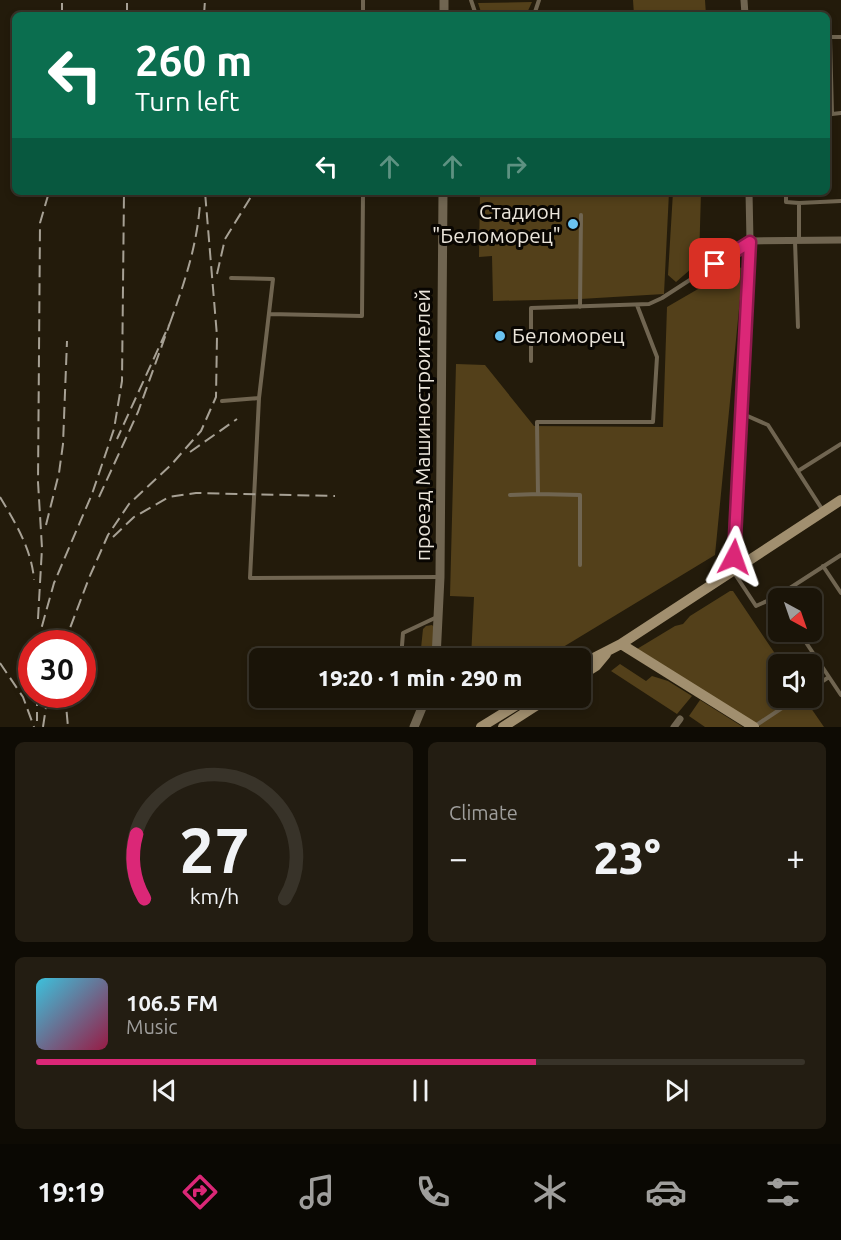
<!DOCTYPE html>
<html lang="en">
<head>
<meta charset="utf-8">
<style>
	:root { --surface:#1a1408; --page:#231d12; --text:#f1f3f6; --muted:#9f9e9c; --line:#383329; --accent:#db2777 }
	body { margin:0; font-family:Ubuntu,sans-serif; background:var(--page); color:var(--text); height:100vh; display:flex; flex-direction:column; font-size:22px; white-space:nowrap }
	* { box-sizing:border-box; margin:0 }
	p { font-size:20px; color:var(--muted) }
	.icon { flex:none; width:33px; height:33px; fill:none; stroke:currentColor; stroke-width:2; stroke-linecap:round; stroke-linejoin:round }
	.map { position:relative; height:727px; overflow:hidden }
	.sheet { display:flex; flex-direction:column; gap:15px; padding:15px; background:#0e0b04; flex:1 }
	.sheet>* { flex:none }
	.banner { position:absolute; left:12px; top:12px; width:818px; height:183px; border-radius:9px; box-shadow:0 3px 9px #0003,0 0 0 2px var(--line); background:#0b6e4f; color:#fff; overflow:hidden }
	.needle { width:39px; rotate:140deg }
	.controls { position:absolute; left:768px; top:588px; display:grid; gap:12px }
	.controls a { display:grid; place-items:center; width:54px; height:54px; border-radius:9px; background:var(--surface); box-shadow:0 3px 9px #0003,0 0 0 2px var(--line); font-size:30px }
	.speed { position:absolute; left:18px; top:630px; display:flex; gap:12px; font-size:30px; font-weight:700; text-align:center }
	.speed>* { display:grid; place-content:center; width:78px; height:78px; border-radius:50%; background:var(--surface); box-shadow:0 3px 9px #0003,0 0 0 2px var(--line); line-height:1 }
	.speed .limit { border:9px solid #d22; background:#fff; color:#111 }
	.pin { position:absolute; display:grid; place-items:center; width:51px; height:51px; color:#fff; margin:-26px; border-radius:12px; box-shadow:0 3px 9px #0006 }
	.me { position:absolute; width:66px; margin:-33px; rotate:4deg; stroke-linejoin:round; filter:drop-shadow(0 0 4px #0008) }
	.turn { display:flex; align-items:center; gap:21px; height:126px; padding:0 24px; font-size:27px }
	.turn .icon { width:78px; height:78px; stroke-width:2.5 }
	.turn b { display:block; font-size:42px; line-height:51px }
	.lanes { display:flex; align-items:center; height:57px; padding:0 24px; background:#0003; justify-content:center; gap:30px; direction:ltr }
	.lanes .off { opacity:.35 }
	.big { font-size:45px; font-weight:800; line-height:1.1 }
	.sheet .tile { flex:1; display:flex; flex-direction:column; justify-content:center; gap:9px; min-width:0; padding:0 21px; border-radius:9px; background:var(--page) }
	.sheet .dial { align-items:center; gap:0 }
	.dial svg { height:156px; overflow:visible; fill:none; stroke:var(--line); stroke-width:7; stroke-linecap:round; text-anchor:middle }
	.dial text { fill:var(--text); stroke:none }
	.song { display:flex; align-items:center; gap:18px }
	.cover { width:72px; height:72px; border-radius:9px; background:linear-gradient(135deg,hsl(190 70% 55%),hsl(340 70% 35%)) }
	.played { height:6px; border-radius:3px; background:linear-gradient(90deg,var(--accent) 65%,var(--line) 65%) }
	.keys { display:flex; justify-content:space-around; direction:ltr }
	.heat { display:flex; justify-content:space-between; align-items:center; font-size:33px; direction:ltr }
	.sheet .tiles { flex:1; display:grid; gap:15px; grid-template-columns:1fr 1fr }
	.tile:last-child { grid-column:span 2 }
	.trip { position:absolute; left:249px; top:648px; width:342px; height:60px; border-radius:9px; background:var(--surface); box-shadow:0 3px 9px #0003,0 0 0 2px var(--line); font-weight:800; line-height:60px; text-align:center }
	.tab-bar { display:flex; height:96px; justify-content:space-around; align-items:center; background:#0a0803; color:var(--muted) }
	.tab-bar .icon { width:42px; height:42px }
	.tab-bar .active { color:var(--accent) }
	.tab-bar b { font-size:27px; color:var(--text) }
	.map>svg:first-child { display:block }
	.green { fill:#53401a }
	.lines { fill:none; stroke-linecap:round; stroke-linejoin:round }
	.service { stroke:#706551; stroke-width:4 }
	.minor { stroke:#706551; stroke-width:7 }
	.tertiary { stroke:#706551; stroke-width:9 }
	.secondary { stroke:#a18f6f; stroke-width:10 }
	.rail { stroke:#a7a195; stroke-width:2; stroke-dasharray:12 6; stroke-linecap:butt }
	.route-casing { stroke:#8e194d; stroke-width:15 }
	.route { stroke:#db2777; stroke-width:10 }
	.poi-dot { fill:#6ac3f1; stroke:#090602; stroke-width:2 }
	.labels { text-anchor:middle; stroke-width:6; stroke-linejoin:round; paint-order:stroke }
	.poi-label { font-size:21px; fill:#ebe5db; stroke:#090602; text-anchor:end }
	.street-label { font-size:21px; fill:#ebe5db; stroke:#090602 }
</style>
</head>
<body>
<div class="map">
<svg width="841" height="727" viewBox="0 0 841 727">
	<rect width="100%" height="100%" fill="#231b0b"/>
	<!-- green -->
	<path class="green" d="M 633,0 L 705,0 L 706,15 L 634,15 Z
		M 532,2 L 526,15 L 482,15 L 478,3 Z
		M 480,192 L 669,192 L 664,294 L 580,299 L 493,301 L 492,256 L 479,257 Z
		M 673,192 L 701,192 L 699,262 L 676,282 L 668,275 Z
		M 736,267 L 743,268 L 715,555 L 545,658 L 471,658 L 474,597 L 450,596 L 456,364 L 485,365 L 534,426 L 663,427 L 667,307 Z
		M 730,591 L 733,591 L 782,664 L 778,664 L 778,698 L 804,698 L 824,727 L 760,727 L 637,649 L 675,626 L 683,624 L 690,616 Z
		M 432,625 L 436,629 L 432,658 L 420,658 L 423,629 L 426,626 Z
		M 620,664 L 646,681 L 652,676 L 668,681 L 692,696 L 677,714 L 611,671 Z
		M 700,700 L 743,727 L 705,727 L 689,716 Z"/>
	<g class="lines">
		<!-- service -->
		<path class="service" d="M 471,0 L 476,15
			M 363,15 L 363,0
			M 534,15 L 539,0
			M 841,37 L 830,37 L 832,114 L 841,113
			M 826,117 L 832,114
			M 786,192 L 786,202 L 799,203
			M 799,240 L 799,203 L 841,201
			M 795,241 L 798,327
			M 231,278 L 273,279 L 259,398
			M 580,307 L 581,215
			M 269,314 L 362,316 L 363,192
			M 531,361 L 531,308 L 649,304 L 662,298 L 750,241
			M 222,401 L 259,398 L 250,578 L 439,577
			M 743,414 L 768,425 L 822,509
			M 798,471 L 841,444
			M 510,495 L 538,494
			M 580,565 L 580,495 L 538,494 L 537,422 L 653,422 L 657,357 L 637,305
			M 823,566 L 841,593
			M 733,571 L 756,606 L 776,597 L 841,555
			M 799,632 L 841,695
			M 401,658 L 403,633 L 437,617
			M 812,688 L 829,677
			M 755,726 L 797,698"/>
		<!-- minor -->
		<path class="minor" d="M 744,0 L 745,15
			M 750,241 L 841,240
			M 732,571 L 742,414 L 750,241 L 749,192
			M 674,727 L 680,719"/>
		<!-- tertiary -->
		<path class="tertiary" d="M 444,0 L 444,15
			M 436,658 L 440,577 L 443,192
			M 414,727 L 426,698"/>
		<!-- secondary -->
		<path class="secondary" d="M 621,644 L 754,727
			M 580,665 L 621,644 L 841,500
			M 580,676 L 596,666 L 606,654
			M 481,727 L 528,698
			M 503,727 L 548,698"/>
		<!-- rail -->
		<path class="rail" d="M 62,15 L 62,0
			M 127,15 L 127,0
			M 204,15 L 205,0
			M 217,274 L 225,239 L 254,192
			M 170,323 C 184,284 197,246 200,204
			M 190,452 L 237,419
			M 0,497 C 15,522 32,550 34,580
			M 99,497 L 138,412 L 170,323 L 117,439
			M 46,525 L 59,473 L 63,444 L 67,341
			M 113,537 L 134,517 L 169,497 L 196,493 L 335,496
			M 38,619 L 42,548 L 38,482 L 40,223 L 49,192
			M 37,644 L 54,583 L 92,494 L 114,429 L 122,381 L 124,192
			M 64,644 L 89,578 L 108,535 L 129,504 L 171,465 L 201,431 L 216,397 L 217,336 L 205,192
			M 0,663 L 23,697 L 34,727
			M 37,694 L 37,721
			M 65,694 L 68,727
			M 43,727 L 48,694"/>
	</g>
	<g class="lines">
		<!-- route casing -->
		<g class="route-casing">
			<path id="route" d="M 715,264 L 750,242 L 734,557"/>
		</g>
		<!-- route -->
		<use href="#route" class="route"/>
	</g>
	<!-- markers -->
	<g class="poi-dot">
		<circle cx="573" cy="224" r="6"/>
		<circle cx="500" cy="336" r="6"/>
	</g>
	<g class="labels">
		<!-- poi labels -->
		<g class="poi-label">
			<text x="561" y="219">Стадион<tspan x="561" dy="24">"Беломорец"</tspan></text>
			<text x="512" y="343" text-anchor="start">Беломорец</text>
		</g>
		<!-- street labels -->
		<g class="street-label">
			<text transform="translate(423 425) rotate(-90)" y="7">проезд Машиностроителей</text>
		</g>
	</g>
</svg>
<div class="controls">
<a><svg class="needle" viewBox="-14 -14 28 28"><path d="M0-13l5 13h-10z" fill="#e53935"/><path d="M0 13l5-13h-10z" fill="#9f9e9c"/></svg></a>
<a><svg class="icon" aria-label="sound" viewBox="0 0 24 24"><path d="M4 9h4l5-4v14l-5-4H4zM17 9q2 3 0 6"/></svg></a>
</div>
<div class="speed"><div class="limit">30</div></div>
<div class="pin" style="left:715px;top:264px;background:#d93025"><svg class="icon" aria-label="arrive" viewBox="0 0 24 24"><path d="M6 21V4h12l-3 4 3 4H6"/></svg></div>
<svg class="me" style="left:734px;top:557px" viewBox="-20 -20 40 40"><path d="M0-17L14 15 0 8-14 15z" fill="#db2777" stroke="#fff" stroke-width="4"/></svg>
<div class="trip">19:20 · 1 min · 290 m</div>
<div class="banner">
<div class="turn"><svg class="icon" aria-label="left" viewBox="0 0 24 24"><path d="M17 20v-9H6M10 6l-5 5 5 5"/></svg><div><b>260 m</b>Turn left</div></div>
<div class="lanes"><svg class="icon" aria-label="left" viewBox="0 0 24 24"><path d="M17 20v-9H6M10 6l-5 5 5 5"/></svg><svg class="icon off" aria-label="ahead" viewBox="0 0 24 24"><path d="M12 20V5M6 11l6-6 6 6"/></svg><svg class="icon off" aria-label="ahead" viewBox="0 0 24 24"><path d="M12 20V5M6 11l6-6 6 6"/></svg><svg class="icon off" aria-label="right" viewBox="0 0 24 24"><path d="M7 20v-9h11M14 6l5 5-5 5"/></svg></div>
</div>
</div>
<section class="sheet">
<div class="tiles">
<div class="tile dial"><svg viewBox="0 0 100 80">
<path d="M14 69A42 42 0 1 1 86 69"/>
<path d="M14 69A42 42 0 0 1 10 36" stroke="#db2777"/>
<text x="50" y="56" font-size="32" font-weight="700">27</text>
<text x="50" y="72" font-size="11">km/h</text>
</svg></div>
<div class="tile"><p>Climate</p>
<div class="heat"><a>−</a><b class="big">23°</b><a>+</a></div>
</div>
<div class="tile">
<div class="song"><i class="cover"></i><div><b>106.5 FM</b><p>Music</p></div></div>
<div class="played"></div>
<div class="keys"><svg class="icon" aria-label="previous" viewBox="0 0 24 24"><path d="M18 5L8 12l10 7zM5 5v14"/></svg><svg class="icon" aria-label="pause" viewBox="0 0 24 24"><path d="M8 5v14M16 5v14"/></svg><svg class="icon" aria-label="next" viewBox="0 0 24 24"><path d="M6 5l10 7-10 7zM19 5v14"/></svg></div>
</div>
</div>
</section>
<nav class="tab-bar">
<b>19:19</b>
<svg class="icon active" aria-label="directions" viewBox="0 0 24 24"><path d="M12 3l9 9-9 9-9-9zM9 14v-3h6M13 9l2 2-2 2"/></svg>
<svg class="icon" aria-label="music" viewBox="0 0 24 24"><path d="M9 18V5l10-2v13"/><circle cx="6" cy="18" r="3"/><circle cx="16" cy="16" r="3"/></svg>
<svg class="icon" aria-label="phone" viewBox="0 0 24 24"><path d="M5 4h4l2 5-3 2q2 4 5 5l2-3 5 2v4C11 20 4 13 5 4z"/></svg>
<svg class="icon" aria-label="climate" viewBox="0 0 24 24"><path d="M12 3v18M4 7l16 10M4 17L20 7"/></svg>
<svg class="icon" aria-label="car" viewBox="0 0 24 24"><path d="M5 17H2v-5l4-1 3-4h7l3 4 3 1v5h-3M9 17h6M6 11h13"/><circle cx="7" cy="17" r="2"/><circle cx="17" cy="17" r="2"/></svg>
<svg class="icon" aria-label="filters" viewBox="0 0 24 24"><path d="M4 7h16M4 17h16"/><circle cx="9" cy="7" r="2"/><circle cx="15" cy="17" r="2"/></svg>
</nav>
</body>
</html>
